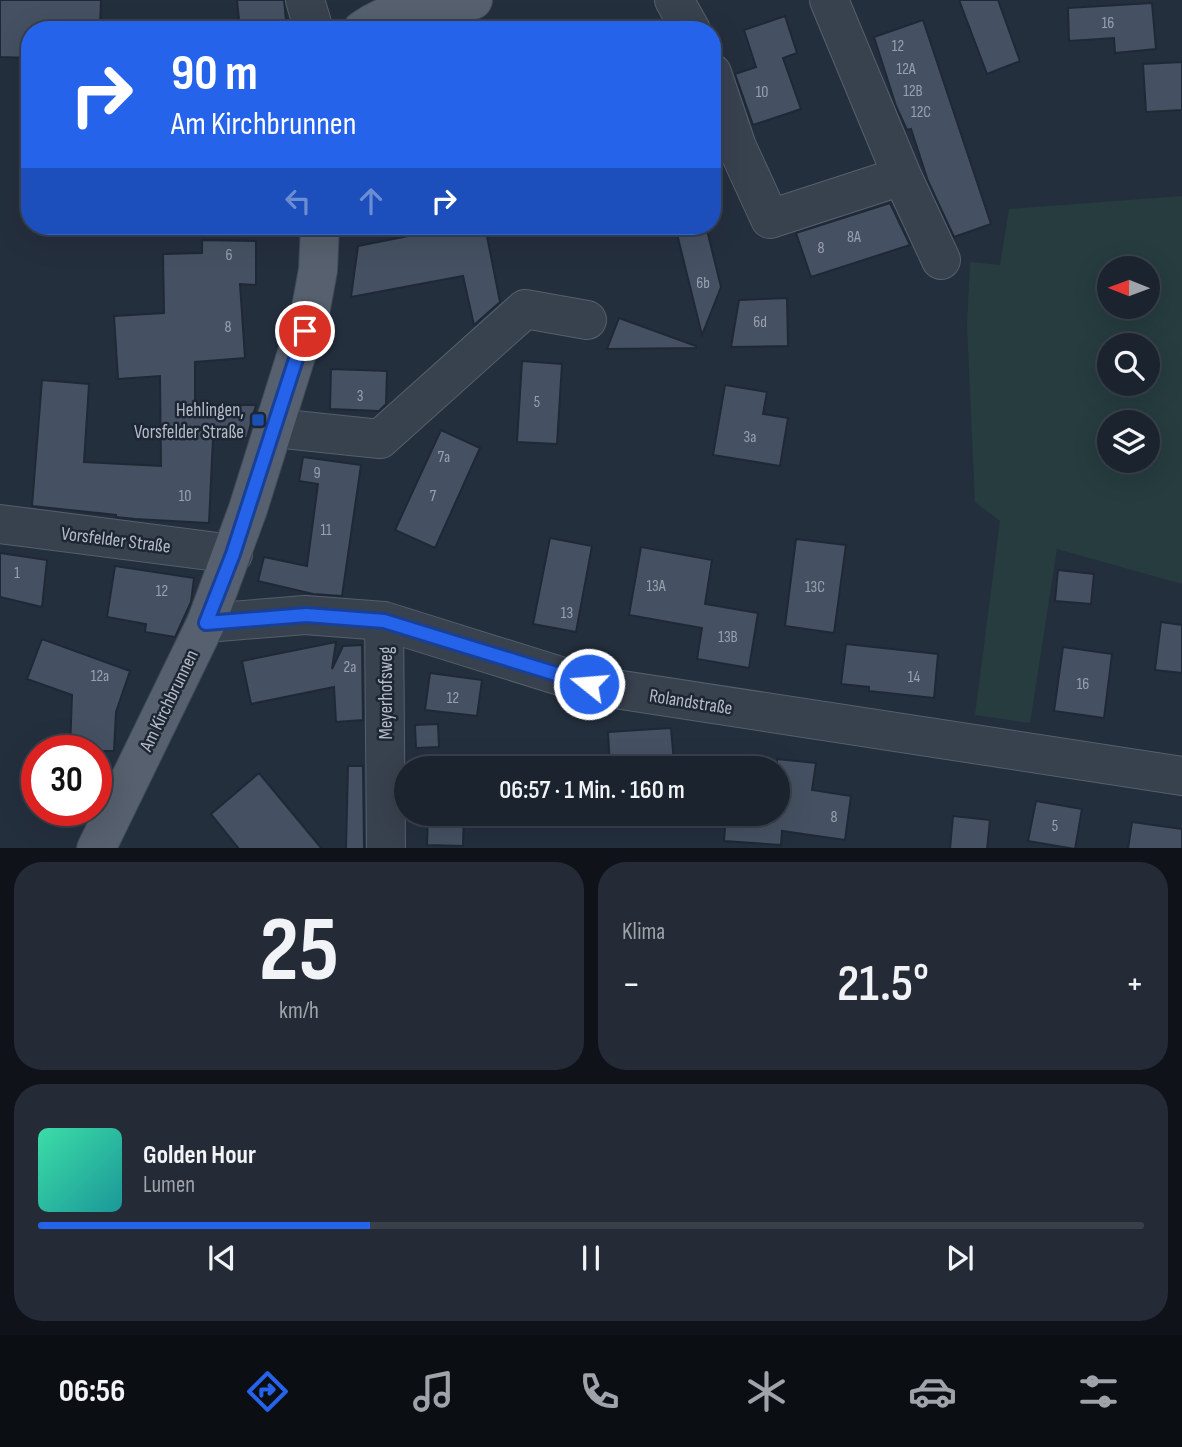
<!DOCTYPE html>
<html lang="de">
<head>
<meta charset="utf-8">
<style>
	:root { --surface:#1b232e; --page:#242b36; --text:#f1f3f6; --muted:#a0a4aa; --line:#39404a; --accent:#2563eb }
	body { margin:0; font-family:"Sofia Sans Condensed",sans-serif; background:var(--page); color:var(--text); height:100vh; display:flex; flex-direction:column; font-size:26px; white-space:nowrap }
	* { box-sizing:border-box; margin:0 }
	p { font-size:23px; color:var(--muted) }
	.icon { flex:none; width:38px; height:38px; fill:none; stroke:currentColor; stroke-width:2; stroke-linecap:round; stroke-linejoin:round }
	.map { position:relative; height:848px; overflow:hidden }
	.details { display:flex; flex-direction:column; gap:14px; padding:14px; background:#0f1319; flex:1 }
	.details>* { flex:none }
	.banner { position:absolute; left:21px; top:21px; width:700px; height:214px; border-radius:28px; box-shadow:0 7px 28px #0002,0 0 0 2px var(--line); background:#2563eb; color:#fff; overflow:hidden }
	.needle { width:46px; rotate:271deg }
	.buttons { position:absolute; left:1097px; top:256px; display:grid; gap:14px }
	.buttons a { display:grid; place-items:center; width:63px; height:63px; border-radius:50%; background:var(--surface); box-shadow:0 7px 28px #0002,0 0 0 2px var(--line); font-size:35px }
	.speed { position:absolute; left:21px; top:735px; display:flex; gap:14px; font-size:35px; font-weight:700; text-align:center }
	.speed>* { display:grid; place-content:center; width:91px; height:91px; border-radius:50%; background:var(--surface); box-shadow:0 7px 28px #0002,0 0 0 2px var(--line); line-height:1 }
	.speed .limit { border:10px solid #d22; background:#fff; color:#111 }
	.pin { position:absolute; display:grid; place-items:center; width:60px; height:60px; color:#fff; margin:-30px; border:4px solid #fff; border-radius:50%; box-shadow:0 2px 7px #0007 }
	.me { position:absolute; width:77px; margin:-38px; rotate:287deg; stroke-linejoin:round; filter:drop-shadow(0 0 5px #0008) }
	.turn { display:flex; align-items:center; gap:24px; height:147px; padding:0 35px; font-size:32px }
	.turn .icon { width:91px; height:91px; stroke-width:2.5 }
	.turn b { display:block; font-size:49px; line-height:60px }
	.lanes { display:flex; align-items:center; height:66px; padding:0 35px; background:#0003; justify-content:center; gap:35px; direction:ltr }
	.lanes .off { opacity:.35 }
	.big { font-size:52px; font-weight:600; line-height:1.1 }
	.details .tile { flex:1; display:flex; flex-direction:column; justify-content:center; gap:10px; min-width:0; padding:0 24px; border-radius:28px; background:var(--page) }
	.details .dial { align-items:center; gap:0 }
	.dial b { font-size:91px; line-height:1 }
	.song { display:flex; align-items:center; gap:21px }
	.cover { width:84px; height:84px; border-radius:10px; background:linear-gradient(135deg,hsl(160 70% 55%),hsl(180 70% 35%)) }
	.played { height:7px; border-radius:4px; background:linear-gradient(90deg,var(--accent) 30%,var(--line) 30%) }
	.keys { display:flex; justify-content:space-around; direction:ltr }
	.heat { display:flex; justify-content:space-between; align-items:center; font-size:38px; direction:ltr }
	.details .tiles { flex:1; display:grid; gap:14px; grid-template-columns:1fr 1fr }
	.tile:last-child { grid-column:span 2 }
	.trip { position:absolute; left:394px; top:756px; width:396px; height:70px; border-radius:35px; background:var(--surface); box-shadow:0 7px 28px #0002,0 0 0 2px var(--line); font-weight:600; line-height:70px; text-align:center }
	.menu { display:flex; height:112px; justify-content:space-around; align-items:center; background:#0b0e12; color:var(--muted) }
	.menu .icon { width:49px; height:49px }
	.menu .active { color:var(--accent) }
	.menu b { font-size:32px; color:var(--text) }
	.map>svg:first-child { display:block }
	.green { fill:#263c3f; fill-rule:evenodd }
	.building { fill:#455162; stroke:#1f2835; stroke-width:2 }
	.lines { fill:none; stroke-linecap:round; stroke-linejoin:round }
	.minor-casing { stroke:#565f6c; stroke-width:40 }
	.major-casing { stroke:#414a57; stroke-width:40 }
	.minor { stroke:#38414e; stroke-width:38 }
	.major { stroke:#56606e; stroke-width:38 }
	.route-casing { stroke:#184099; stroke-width:18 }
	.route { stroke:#2563eb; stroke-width:12 }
	.transit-dot { fill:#1a4fb4; stroke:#1d2633; stroke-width:2.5 }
	.labels { text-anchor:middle; stroke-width:5; stroke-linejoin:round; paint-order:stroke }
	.number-label { font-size:16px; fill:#98a1af }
	.poi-label { font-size:19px; fill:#b4bcc9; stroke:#1d2633; text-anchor:end }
	.street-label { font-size:19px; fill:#b4bcc9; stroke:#1d2633 }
</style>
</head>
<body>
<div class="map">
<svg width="1182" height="849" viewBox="0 0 1182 849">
	<rect width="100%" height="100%" fill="#242f3e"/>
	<!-- green -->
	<path class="green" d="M 1182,196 L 1182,584 L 1057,549 L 1030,723 L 975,715 L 1000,521 L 975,502 L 967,326 L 970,262 L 1000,265 L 1009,209 ZM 1110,268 L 1148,268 L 1148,306 L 1110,306 ZM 1110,345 L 1148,345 L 1148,383 L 1110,383 ZM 1110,422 L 1148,422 L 1148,460 L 1110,460 Z"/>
	<!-- building -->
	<path class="building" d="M 0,0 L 101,0 L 100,30 L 30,30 L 30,58 L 0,57 Z
		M 237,0 L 284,0 L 287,30 L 240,30 Z
		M 959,0 L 998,0 L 1020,61 L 987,74 Z
		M 1152,3 L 1156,49 L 1115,53 L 1114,38 L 1069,41 L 1068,8 Z
		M 785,16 L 797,53 L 783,58 L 801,109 L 753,125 L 735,74 L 756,67 L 744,30 Z
		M 923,20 L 991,224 L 954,237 L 928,181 L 911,129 L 907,130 L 896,106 L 874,37 Z
		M 1182,62 L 1182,110 L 1146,112 L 1143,64 Z
		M 890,203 L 910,245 L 811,277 L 796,233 Z
		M 458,226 L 485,226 L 500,302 L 474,325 L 463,276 L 351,297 L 358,246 Z
		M 675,226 L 706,226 L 721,287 L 702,335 Z
		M 202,240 L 256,241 L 256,285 L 240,284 L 245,358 L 195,362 L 195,405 L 256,405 L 247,438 L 213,438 L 209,523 L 135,519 L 116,517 L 116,515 L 32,506 L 42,380 L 89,384 L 84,462 L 161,466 L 160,376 L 118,379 L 114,316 L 164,313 L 163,254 L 202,253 Z
		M 787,298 L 788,346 L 731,347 L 739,300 Z
		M 619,318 L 696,346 L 696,348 L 607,349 Z
		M 522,361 L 562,364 L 557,444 L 517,442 Z
		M 331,369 L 387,371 L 386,404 L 379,411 L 330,409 Z
		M 725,385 L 767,392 L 763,414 L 788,418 L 780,466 L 713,455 Z
		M 441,430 L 480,448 L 435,548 L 395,530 Z
		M 303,457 L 361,465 L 342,596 L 313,594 L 258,581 L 264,557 L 307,566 L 318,484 L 299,481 Z
		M 550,538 L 592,546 L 576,632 L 533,624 Z
		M 796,539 L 846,545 L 834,633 L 785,626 Z
		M 641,547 L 712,560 L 705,604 L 758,613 L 749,668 L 697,659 L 702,628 L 629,615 Z
		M 0,553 L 47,560 L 42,607 L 0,597 Z
		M 115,566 L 194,578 L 191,602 L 175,637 L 145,632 L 146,624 L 107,617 Z
		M 1058,570 L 1094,574 L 1091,604 L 1055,601 Z
		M 1161,622 L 1182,625 L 1182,673 L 1155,670 Z
		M 42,639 L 130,671 L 116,712 L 114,751 L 70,751 L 72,695 L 27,679 Z
		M 336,642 L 332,669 L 343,646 L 362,645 L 363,720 L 336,722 L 334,687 L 251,704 L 242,661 Z
		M 846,644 L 938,654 L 934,698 L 869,691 L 869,687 L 841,684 Z
		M 1063,647 L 1112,654 L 1104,718 L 1054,711 Z
		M 430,673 L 482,680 L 477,716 L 425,710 Z
		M 438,724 L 439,747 L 416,748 L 415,725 Z
		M 671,728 L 674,762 L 610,767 L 608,732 Z
		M 777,759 L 816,763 L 812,790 L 851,796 L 845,840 L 782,831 L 781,845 L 724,841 L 726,814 L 777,814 Z
		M 348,766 L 363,766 L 364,849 L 346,849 Z
		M 259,773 L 322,849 L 239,849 L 211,814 Z
		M 1036,801 L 1082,809 L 1075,849 L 1028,841 Z
		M 428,814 L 464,814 L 463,846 L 427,845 Z
		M 953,816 L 990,820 L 987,849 L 950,849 Z
		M 1132,822 L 1182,829 L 1182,849 L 1128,849 Z"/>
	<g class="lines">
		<!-- minor casing -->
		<g class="minor-casing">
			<path id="minor" d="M 305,0 L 314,30
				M 674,0 L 691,30
				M 829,0 L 902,176 L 941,260
				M 712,73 L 737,147 L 770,219 L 902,176
				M 275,428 L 380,439 L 525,309 L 587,320
				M 0,524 L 233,554
				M 384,621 L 386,849
				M 206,623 L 305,615 L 384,621 L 589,685 L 1182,776"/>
		</g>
		<!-- major casing -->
		<g class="major-casing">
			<path id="major" d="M 362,30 C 393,7 436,4 473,0
				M 96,849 L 206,623 L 248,509 L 311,308 L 318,270 L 320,226"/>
		</g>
		<!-- minor -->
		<use href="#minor" class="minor"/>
		<!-- major -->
		<use href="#major" class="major"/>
	</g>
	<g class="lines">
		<!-- route casing -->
		<g class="route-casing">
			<path id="route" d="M 305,331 L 233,554 L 206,623 L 306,615 L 384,621 L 589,684"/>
		</g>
		<!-- route -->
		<use href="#route" class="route"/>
	</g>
	<!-- markers -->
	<rect class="transit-dot" x="251" y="413" width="14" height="14" rx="3.5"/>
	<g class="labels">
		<!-- number labels -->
		<g class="number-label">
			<text x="1108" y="28">16</text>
			<text x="898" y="51">12</text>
			<text x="906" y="74">12A</text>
			<text x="913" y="96">12B</text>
			<text x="762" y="97">10</text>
			<text x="921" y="117">12C</text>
			<text x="854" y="242">8A</text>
			<text x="821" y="253">8</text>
			<text x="229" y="260">6</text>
			<text x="703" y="288">6b</text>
			<text x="760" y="327">6d</text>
			<text x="228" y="332">8</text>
			<text x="360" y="401">3</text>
			<text x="537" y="407">5</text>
			<text x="750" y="442">3a</text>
			<text x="444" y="462">7a</text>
			<text x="317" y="478">9</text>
			<text x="185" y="501">10</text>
			<text x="433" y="501">7</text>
			<text x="326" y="535">11</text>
			<text x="17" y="578">1</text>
			<text x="656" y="591">13A</text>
			<text x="815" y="592">13C</text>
			<text x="162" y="596">12</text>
			<text x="567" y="618">13</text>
			<text x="728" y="642">13B</text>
			<text x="350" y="672">2a</text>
			<text x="100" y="681">12a</text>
			<text x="914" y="682">14</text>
			<text x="1083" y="689">16</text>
			<text x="453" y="703">12</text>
			<text x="834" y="822">8</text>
			<text x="1055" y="831">5</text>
		</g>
		<!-- poi labels -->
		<g class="poi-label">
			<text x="244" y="416">Hehlingen,<tspan x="244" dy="22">Vorsfelder Straße</tspan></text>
		</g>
		<!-- street labels -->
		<g class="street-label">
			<text transform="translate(116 539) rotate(7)" y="7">Vorsfelder Straße</text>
			<text transform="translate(385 693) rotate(-90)" y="7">Meyerhofsweg</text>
			<text transform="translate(168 700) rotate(-64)" y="7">Am Kirchbrunnen</text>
			<text transform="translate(691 701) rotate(9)" y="7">Rolandstraße</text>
		</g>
	</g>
</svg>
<div class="buttons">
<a><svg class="needle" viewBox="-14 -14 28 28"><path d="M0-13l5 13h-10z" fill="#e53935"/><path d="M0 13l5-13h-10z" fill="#a0a4aa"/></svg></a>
<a><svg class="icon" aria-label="search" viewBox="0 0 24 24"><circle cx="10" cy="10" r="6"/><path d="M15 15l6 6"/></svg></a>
<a><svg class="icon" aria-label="layers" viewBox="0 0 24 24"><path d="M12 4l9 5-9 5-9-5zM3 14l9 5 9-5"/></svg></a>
</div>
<div class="speed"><div class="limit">30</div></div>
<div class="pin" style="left:305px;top:331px;background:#d93025"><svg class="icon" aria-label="arrive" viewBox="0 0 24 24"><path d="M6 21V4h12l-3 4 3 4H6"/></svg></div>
<svg class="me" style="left:589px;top:684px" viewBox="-20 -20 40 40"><circle r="17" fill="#2563eb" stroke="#fff" stroke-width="3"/><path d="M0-11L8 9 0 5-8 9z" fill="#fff"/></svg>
<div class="trip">06:57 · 1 Min. · 160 m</div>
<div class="banner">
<div class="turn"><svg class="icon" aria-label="right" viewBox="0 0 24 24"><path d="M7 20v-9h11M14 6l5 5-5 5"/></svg><div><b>90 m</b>Am Kirchbrunnen</div></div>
<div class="lanes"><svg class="icon off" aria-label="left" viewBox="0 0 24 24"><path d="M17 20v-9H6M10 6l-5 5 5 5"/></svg><svg class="icon off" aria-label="ahead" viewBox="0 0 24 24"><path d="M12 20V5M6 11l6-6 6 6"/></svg><svg class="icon" aria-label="right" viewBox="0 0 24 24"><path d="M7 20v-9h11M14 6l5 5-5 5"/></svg></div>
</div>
</div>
<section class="details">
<div class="tiles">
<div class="tile dial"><b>25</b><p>km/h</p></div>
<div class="tile"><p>Klima</p>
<div class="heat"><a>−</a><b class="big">21.5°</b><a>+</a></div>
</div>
<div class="tile">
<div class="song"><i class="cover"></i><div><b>Golden Hour</b><p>Lumen</p></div></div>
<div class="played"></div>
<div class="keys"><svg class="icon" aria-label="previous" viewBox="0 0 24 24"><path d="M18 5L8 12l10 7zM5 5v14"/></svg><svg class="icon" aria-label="pause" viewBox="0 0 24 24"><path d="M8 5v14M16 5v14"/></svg><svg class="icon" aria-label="next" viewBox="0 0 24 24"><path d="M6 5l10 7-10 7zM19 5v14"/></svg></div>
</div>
</div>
</section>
<nav class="menu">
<b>06:56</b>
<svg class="icon active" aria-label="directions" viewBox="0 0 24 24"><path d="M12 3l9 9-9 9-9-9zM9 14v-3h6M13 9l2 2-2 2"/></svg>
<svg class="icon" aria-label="music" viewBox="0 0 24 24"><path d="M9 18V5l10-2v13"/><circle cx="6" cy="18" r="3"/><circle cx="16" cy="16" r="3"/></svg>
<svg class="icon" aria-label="phone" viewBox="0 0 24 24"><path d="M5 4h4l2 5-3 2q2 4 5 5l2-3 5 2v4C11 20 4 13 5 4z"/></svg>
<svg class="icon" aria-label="climate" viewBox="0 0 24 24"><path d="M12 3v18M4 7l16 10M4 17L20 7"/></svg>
<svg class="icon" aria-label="car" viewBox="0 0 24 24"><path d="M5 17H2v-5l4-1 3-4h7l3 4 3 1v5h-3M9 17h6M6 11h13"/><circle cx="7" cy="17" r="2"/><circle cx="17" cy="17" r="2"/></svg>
<svg class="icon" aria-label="filters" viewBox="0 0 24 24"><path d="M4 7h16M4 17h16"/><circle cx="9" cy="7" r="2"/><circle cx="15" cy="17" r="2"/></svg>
</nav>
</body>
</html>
